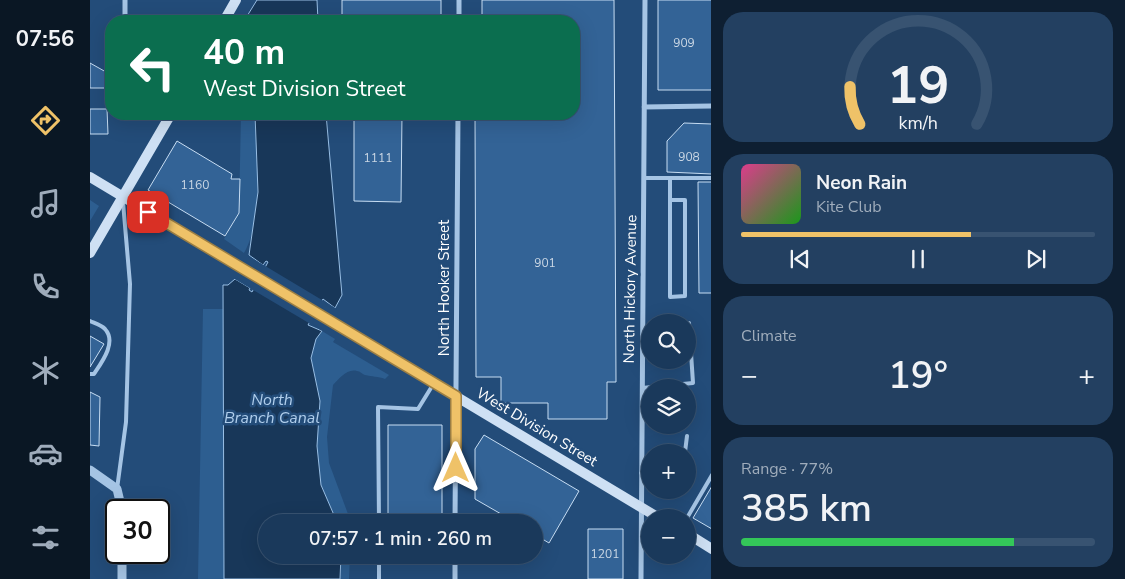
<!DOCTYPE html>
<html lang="en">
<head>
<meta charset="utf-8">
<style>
	:root { --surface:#1a395b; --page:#234061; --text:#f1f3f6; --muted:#9facbb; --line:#385371; --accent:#efc268 }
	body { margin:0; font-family:"Nunito Sans",sans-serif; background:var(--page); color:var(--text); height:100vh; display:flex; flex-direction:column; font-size:19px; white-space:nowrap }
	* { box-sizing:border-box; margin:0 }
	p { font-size:16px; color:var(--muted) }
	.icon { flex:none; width:28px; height:28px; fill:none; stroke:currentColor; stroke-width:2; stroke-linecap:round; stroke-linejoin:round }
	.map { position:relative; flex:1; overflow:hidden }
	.details { display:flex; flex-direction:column; gap:12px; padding:12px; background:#0e1f32; width:414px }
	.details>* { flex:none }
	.top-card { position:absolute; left:15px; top:15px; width:475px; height:105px; border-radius:20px; box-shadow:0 5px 20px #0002,0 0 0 1px var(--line); background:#0b6e4f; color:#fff; overflow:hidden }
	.controls { position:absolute; left:551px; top:314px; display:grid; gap:10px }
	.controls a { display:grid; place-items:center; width:55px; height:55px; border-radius:50%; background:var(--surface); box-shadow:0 5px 20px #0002,0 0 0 1px var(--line); font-size:25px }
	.speed { position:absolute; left:15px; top:499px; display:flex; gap:10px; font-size:25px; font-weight:700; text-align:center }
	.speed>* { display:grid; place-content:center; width:65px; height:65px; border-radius:50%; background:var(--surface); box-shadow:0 5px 20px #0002,0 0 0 1px var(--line); line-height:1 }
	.speed .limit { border:2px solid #111; border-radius:8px; background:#fff; color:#111 }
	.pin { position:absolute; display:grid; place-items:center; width:42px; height:42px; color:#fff; margin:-21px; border-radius:10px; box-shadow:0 2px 8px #0006 }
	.me { position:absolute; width:55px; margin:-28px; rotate:0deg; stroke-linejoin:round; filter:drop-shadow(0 0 4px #0008) }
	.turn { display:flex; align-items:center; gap:18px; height:105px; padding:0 15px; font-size:22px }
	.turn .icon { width:65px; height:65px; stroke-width:2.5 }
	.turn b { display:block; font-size:35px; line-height:42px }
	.big { font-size:38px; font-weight:600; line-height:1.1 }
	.details .widget { flex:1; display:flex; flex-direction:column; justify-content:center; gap:8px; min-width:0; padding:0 18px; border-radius:20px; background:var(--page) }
	.details .dial { align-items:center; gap:0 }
	.dial svg { height:130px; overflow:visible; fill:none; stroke:var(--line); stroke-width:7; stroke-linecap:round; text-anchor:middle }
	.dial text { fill:var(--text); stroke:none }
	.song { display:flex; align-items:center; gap:15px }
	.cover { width:60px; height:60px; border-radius:8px; background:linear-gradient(135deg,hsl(330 70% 55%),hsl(120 70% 35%)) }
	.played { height:5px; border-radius:2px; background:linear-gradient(90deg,var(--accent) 65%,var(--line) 65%) }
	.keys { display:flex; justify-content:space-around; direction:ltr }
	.heat { display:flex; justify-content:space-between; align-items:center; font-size:28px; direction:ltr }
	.charge { height:8px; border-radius:4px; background:linear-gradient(90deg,#34c759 77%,var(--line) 0) }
	.trip { position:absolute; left:168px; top:514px; width:285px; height:50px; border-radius:25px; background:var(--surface); box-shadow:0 5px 20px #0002,0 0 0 1px var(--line); font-weight:600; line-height:50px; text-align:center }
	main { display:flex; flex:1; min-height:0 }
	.menu { display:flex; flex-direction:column; width:90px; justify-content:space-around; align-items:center; background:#0a1724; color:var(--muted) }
	.menu .icon { width:35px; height:35px }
	.menu .on { color:var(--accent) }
	.menu b { font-size:22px; color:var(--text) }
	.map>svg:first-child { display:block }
	.green { fill:#2d5e90 }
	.water { fill:#183759; stroke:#99bfe5 }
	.pier { fill:#234c79 }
	.building { fill:#336396; stroke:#c7ddf3 }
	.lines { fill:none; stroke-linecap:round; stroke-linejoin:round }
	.service { stroke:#a5c4e4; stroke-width:4 }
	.minor { stroke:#a5c4e4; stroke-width:5 }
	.tertiary { stroke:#a5c4e4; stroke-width:9 }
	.secondary { stroke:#cee0f4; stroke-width:10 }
	.route-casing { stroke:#9b7e44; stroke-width:12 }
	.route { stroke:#efc268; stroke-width:9 }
	.labels { text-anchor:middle; stroke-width:5; stroke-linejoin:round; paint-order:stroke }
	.number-label { font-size:12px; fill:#ccd8e5 }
	.street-label { font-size:15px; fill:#fff; stroke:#234c79 }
	.water-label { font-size:16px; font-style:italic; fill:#b0ceec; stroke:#234c79 }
</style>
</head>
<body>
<main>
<nav class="menu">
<b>07:56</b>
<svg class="icon on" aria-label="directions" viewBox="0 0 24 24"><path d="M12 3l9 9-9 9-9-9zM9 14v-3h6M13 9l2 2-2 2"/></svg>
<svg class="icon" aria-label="music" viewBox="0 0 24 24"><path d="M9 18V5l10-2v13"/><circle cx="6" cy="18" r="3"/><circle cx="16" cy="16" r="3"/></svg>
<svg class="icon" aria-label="phone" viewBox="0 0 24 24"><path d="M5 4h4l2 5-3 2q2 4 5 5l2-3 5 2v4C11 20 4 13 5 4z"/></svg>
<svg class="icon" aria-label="climate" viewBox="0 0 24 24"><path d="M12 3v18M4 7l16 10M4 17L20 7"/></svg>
<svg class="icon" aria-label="car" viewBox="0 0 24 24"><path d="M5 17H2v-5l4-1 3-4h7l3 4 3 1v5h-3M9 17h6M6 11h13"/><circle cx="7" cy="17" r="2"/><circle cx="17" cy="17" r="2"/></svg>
<svg class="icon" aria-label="filters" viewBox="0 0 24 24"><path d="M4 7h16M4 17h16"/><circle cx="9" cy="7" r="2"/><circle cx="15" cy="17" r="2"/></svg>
</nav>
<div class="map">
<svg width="622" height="579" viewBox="0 0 622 579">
	<rect width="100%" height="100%" fill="#234c79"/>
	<!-- green -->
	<path class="green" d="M 151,114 L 165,114 C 167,153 174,219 154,253 L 134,239 L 149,213 Z
		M 0,200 L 9,206 L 0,221 Z
		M 113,309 L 134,309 L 134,579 L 108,579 Z
		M 232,331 L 245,339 L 243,342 L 299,375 L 295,379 C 288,376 282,377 275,375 C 272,374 270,371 267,371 C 257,368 249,379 243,385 L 237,437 L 239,463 L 261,522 L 247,522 L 231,485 L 227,446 L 230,401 L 221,358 L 226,339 Z
		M 251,555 L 260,555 L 259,579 L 250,579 Z"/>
	<!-- water -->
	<path class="water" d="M 167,0 L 227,0 L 228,21 L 154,21 Z
		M 165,114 L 236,114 L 252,295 L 245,308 L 233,299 L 218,325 L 232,331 L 226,339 L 221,358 L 230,401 L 227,446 L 231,485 L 247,522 L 176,522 L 176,555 L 251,555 L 250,579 L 134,579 L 133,285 L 138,285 L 145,279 L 160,288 L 159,290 L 162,292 L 178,262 L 176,261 L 173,265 L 159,255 L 168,192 Z"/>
	<!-- pier -->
	<path class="pier" d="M 157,255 L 247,309 L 243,310 L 234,303 L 222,323 L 233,329 L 234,332 L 143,278 L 146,277 L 162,287 L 173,268 Z"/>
	<!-- building -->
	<path class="building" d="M 252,0 L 351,0 L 351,21 L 252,21 Z
		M 392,0 L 524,0 L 526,382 L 517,382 L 517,419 L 458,419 L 458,403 L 411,403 L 411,377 L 386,377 L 385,114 L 484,114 L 484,21 L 392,21 Z
		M 568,0 L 622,0 L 622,90 L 568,90 Z
		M 0,63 L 16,72 L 18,88 L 0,88 Z
		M 0,109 L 17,109 L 18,134 L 0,134 Z
		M 264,114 L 312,114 L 311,202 L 264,201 Z
		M 594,123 L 622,124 L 622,174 L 577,172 L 577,141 Z
		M 87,141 L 142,174 L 141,179 L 150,179 L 149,213 L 135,236 L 58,190 Z
		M 608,182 L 622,182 L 622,293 L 609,293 Z
		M 0,336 L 14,344 L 0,367 Z
		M 0,392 L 10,397 L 9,446 L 0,445 Z
		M 298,425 L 352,425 L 352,522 L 298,522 Z
		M 394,435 L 489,491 L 459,543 L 444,534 L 444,522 L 425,522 L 385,499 L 385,449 Z
		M 622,486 L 622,529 L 603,518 Z
		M 498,529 L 533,529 L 533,579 L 498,579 Z"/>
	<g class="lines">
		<!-- service -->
		<path class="service" d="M 554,178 L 622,178
			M 580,178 L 580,297 L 595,296 L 595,200 L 580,200
			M 0,321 C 4,323 11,325 15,329 C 27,342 12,362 4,374 L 0,374
			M 552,388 L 603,383 L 599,323
			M 595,452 L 597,436
			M 551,473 L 560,473
			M 27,489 L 36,422 L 40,284 L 33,202
			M 597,518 L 622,475
			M 289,522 L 288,407 L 328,409 L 344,383
			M 289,555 L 289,579"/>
		<!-- minor -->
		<path class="minor" d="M 35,0 L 35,21
			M 369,21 L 369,0
			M 554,107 L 622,106
			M 365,522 L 368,114
			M 365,579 L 365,555
			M 551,579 L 555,0"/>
		<!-- tertiary -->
		<path class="tertiary" d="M 0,470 L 27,489 L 32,510
			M 32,552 L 32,579"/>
		<!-- secondary -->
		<path class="secondary" d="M 134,21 L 146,0
			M 0,177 L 569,518
			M 0,253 L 81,114
			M 598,534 L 622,549"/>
	</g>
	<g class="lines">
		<!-- route casing -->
		<g class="route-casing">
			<path id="route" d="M 58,212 L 366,396 L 366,468"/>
		</g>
		<!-- route -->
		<use href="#route" class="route"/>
	</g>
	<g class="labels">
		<!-- number labels -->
		<g class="number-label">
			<text x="594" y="47">909</text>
			<text x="599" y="161">908</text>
			<text x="288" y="162">1111</text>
			<text x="105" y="189">1160</text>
			<text x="455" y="267">901</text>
			<text x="515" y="558">1201</text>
		</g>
		<!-- street labels -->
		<g class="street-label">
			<text transform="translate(354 288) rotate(-90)" y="5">North Hooker Street</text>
			<text transform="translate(540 289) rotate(-89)" y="5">North Hickory Avenue</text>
			<text transform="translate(447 427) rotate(31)" y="5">West Division Street</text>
		</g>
		<!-- water labels -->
		<g class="water-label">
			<text x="182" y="405">North<tspan x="182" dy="18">Branch Canal</tspan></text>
		</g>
	</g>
</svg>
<div class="controls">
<a><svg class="icon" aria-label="search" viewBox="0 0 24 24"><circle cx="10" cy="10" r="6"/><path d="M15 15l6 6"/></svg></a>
<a><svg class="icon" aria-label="layers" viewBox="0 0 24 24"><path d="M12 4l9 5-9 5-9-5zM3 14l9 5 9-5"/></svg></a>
<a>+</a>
<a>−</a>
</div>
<div class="speed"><div class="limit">30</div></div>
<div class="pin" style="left:58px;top:212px;background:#d93025"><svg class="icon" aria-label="arrive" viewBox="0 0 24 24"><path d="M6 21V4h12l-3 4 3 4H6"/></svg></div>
<svg class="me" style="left:366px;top:468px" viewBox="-20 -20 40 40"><path d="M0-17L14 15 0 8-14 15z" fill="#efc268" stroke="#fff" stroke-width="4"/></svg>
<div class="trip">07:57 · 1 min · 260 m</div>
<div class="top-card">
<div class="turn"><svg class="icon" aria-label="left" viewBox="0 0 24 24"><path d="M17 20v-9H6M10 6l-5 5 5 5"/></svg><div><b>40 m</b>West Division Street</div></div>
</div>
</div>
<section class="details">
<div class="widget dial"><svg viewBox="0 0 100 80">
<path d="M14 69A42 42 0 1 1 86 69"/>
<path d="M14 69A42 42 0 0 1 8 46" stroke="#efc268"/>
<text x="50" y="56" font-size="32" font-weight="700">19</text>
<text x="50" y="72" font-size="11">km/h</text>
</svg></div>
<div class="widget">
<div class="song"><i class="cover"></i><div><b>Neon Rain</b><p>Kite Club</p></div></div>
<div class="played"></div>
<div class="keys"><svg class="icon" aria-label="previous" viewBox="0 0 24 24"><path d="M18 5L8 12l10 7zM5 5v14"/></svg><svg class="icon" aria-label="pause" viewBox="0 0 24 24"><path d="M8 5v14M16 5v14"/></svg><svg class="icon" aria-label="next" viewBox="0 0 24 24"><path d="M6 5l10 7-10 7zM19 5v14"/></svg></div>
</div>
<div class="widget"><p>Climate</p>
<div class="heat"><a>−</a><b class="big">19°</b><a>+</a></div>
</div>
<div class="widget"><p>Range · 77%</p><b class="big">385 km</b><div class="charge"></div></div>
</section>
</main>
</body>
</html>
